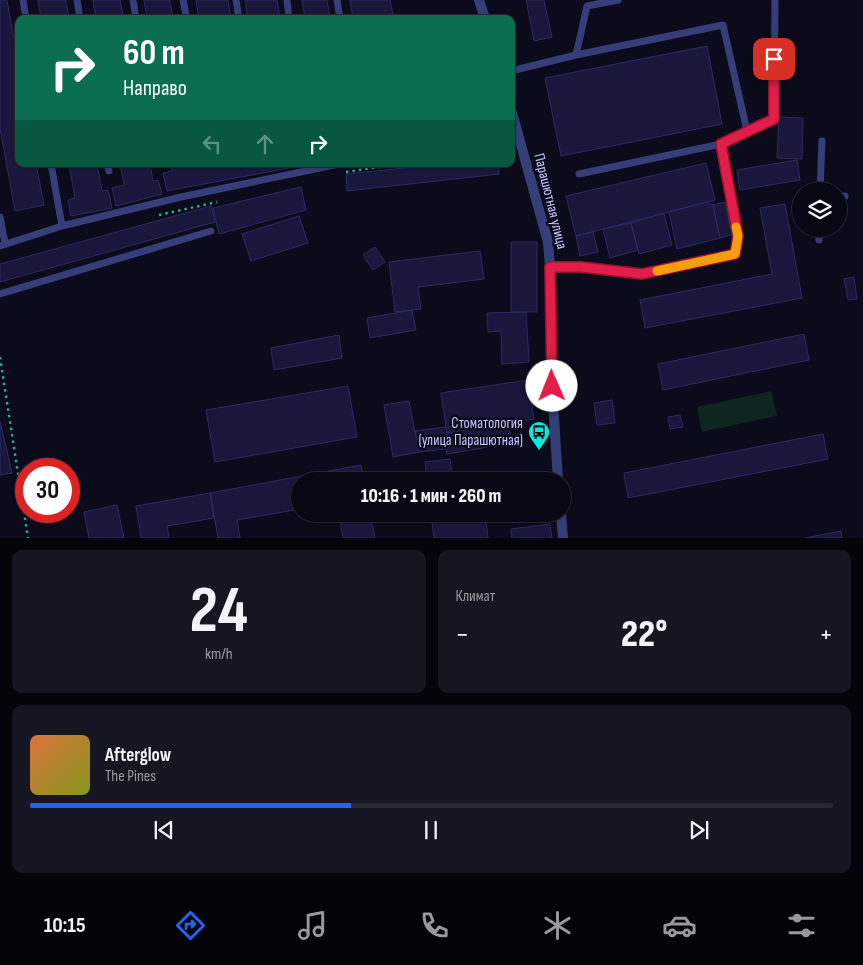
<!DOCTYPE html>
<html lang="ru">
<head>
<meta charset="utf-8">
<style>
	:root { --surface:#080814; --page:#161622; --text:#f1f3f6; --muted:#989aa0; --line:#292934; --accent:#2563eb }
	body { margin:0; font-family:"Sofia Sans Condensed",sans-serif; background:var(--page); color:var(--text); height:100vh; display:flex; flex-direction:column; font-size:19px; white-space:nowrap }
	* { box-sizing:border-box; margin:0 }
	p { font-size:16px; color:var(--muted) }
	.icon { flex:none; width:28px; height:28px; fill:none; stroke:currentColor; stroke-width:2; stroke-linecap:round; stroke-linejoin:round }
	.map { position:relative; height:538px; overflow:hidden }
	.panel { display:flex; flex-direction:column; gap:12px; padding:12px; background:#04040b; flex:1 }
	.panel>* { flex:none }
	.top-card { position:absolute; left:15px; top:15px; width:500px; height:152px; border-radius:10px; box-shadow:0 1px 4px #0004,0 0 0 1px var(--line); background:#0b6e4f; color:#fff; overflow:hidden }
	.controls { position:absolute; left:792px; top:182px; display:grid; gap:10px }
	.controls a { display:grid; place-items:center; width:55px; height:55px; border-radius:50%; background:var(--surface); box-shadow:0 1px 4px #0004,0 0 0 1px var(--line); font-size:25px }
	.speed { position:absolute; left:15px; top:458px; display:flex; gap:10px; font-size:25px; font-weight:700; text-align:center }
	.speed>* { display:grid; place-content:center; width:65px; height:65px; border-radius:50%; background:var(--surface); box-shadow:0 1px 4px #0004,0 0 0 1px var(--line); line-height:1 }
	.speed .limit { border:8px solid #d22; background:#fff; color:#111 }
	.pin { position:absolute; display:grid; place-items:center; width:42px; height:42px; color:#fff; margin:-21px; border-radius:10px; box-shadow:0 2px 8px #0006 }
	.me { position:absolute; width:55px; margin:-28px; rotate:359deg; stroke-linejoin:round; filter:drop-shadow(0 0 4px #0008) }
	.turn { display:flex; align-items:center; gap:18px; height:105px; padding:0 25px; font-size:22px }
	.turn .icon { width:65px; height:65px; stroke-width:2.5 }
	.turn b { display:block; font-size:35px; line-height:42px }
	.lanes { display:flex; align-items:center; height:48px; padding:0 25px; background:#0003; justify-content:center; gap:25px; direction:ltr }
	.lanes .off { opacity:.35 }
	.big { font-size:38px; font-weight:800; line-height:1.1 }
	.panel .card { flex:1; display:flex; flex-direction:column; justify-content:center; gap:8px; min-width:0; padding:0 18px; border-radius:10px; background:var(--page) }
	.panel .dial { align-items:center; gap:0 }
	.dial b { font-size:65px; line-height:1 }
	.song { display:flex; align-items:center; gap:15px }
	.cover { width:60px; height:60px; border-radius:8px; background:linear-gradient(135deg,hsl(20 70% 55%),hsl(70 70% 35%)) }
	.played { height:5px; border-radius:2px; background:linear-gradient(90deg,var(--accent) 40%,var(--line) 40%) }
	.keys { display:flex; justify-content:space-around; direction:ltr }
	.heat { display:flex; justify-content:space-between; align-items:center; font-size:28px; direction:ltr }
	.panel .tiles { flex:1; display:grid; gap:12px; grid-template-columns:1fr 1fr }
	.card:last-child { grid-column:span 2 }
	.trip { position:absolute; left:291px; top:472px; width:280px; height:50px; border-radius:25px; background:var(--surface); box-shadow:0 1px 4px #0004,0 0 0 1px var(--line); font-weight:800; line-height:50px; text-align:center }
	.tab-bar { display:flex; height:80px; justify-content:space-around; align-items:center; background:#030308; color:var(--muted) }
	.tab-bar .icon { width:35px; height:35px }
	.tab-bar .selected { color:var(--accent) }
	.tab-bar b { font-size:22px; color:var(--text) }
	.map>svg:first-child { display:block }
	.green { fill:#0e2520 }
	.building { fill:#19173b; stroke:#2d2a67 }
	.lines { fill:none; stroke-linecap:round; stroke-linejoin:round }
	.path { stroke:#2eaa90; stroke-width:2.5; stroke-dasharray:2.5 4; stroke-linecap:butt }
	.service { stroke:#363e79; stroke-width:7 }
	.minor { stroke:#363e79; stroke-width:10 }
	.route-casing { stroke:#92132f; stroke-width:12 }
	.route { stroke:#e11d48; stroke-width:9 }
	.slow { stroke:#f59e0b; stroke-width:9 }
	.labels { text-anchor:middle; stroke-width:5; stroke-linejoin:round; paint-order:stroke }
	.street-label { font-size:15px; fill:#c6c8fe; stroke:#0b0b1b }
	.poi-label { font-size:15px; fill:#c6c8fe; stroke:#0b0b1b; text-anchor:end }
</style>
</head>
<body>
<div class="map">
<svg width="863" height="538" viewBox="0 0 863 538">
	<rect width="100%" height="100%" fill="#0b0b1b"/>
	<!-- green -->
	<path class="green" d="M 771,391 L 777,416 L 702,432 L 697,407 Z"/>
	<!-- building -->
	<path class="building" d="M 0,0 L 7,0 L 19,67 L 19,164 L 36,164 L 44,205 L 15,211 L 0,128 Z
		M 38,0 L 66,0 L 69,19 L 41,19 Z
		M 93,0 L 120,0 L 124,19 L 96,19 Z
		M 144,0 L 170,0 L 173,19 L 147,19 Z
		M 196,0 L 228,0 L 231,19 L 199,19 Z
		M 245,0 L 277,0 L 280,19 L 248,19 Z
		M 302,0 L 327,0 L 330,19 L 305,19 Z
		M 350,0 L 390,0 L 393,14 L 353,19 Z
		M 526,0 L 544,0 L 552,37 L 534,41 Z
		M 707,46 L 722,124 L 561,156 L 545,78 Z
		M 779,117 L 803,118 L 802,159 L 777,158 Z
		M 797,160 L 800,180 L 740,190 L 737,170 Z
		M 706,163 L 715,200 L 576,236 L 566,196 Z
		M 69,164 L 97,164 L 102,191 L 108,190 L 112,208 L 71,216 L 68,200 L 75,198 Z
		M 120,164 L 150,164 L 153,181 L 158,180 L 162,194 L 116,206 L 112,188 L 124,185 Z
		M 171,164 L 310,164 L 167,191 L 163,173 L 172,171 Z
		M 444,164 L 499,164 L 499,174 L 347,191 L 346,174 Z
		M 301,187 L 306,210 L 219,234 L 213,208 Z
		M 706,202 L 713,205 L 720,238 L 677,249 L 669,212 Z
		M 725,202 L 732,235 L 720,238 L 713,205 Z
		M 785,204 L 802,298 L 645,328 L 640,300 L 772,274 L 760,208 Z
		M 211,206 L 215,222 L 0,282 L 0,264 Z
		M 664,213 L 672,245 L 639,254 L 631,223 Z
		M 299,216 L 308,243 L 251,261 L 242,234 Z
		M 631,223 L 638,250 L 610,258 L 603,229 Z
		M 593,232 L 598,252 L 580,256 L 576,236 Z
		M 511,242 L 537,242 L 537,312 L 511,312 Z
		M 375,247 L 385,262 L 373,270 L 363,255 Z
		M 480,251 L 484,279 L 418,287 L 421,309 L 395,312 L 389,262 Z
		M 854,277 L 857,299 L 848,300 L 844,279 Z
		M 412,310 L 416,330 L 370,338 L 367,318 Z
		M 526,312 L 529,362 L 502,364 L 501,331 L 488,332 L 487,313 Z
		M 804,334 L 809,360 L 663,390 L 658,364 Z
		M 339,335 L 342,358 L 274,370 L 271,348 Z
		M 528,380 L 534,419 L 447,433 L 441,393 Z
		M 348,386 L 357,437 L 215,462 L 206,410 Z
		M 612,400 L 615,423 L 597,425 L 594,403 Z
		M 409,401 L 419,452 L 393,457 L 384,405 Z
		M 680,415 L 683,427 L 670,429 L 668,417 Z
		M 0,421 L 12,473 L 0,475 Z
		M 508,423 L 512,443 L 447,454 L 446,449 L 419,452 L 415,431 L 446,427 L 447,433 Z
		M 823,434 L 828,459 L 628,498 L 624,473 Z
		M 450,459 L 453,481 L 427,481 L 425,462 Z
		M 361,465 L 364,481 L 300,481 L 300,509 L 237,520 L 240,538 L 218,538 L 210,493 Z
		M 210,493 L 214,518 L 167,526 L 169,538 L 141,538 L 136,506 Z
		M 117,505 L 124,538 L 89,538 L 84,512 Z
		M 339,514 L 370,514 L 375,538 L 343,538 Z
		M 431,514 L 457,514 L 457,516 L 485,514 L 488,538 L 434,538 Z
		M 550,524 L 552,538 L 512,538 L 511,529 Z
		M 841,531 L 842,538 L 805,538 Z"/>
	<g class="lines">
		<!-- path -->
		<path class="path" d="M 346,172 L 399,164
			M 159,215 L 217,202
			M 0,357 L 28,538"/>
		<!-- service -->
		<path class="service" d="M 23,0 L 26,19
			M 77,0 L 80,19
			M 133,0 L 136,19
			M 183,0 L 187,19
			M 236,0 L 239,19
			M 287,0 L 289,19
			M 337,0 L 340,19
			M 576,55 L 587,6 L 618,0
			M 511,71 L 576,55 L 723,25 L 747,131 L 721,144 L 579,174
			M 747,131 L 774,119 L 775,0
			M 51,164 L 62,226
			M 107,164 L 109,171
			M 820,191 L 822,141
			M 839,196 L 845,196
			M 0,217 L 5,243
			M 819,240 L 819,229
			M 0,246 L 62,226 L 181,197 L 339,164
			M 550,267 L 581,267 L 642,274 L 735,254 L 738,236 L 721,144
			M 0,294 L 211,231"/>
		<!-- minor -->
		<path class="minor" d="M 479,0 L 485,19
			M 511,109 L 548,242 L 550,267 L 552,386 L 558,481
			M 561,514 L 563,538"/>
	</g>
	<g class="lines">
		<!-- route casing -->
		<g class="route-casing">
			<path id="route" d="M 552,386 L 550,267 L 581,267 L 642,274 L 735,254 L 738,236 L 721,144 L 774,119 L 774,59"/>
		</g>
		<!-- route -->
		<use href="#route" class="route"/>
		<!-- slow -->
		<path class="slow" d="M 657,271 L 735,254 L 738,236 L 736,227"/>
	</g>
	<!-- icons -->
	<defs>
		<g id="bus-pin" transform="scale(1.125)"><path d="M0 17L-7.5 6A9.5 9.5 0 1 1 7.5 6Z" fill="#04ece1" stroke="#0b0b1b"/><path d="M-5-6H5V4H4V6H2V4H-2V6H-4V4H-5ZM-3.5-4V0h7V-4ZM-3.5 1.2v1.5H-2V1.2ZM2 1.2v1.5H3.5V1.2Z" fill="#111"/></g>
	</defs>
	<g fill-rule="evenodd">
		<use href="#bus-pin" x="539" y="432"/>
	</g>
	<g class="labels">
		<!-- street labels -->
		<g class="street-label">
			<text transform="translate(551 201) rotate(76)" y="5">Парашютная улица</text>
		</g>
		<!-- poi labels -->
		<g class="poi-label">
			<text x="523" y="428">Стоматология<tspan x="523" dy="17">(улица Парашютная)</tspan></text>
		</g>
	</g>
</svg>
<div class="controls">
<a><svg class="icon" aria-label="layers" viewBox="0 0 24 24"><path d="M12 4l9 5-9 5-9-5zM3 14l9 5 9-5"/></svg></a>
</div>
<div class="speed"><div class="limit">30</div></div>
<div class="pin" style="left:774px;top:59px;background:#d93025"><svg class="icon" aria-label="arrive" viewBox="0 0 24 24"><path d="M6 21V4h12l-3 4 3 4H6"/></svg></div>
<svg class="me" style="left:552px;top:386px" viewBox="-20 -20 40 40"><circle r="19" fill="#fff"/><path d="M0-13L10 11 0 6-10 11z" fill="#e11d48"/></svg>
<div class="trip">10:16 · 1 мин · 260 m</div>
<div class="top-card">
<div class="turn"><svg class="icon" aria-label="right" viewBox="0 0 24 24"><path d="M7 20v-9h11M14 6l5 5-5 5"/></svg><div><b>60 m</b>Направо</div></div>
<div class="lanes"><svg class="icon off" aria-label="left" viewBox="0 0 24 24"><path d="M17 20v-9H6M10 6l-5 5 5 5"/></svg><svg class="icon off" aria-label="ahead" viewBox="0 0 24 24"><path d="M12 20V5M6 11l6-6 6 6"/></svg><svg class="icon" aria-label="right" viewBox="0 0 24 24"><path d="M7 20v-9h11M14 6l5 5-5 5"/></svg></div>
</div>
</div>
<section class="panel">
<div class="tiles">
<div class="card dial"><b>24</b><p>km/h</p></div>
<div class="card"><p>Климат</p>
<div class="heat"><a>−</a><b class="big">22°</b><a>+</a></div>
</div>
<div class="card">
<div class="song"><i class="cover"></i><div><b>Afterglow</b><p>The Pines</p></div></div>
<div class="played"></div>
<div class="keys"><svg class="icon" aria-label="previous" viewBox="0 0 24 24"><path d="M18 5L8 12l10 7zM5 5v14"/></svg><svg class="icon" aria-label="pause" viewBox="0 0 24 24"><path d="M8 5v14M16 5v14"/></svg><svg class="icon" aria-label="next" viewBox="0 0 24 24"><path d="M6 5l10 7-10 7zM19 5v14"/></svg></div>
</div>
</div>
</section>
<nav class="tab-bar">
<b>10:15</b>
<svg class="icon selected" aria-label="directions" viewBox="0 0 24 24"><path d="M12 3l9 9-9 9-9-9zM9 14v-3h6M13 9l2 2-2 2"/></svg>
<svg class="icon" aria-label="music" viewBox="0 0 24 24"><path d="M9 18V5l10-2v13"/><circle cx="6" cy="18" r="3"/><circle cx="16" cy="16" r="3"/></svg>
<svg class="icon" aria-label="phone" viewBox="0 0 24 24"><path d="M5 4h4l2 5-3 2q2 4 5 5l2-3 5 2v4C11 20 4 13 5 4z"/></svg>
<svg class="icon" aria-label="climate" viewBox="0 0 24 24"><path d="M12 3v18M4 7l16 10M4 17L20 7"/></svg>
<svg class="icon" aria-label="car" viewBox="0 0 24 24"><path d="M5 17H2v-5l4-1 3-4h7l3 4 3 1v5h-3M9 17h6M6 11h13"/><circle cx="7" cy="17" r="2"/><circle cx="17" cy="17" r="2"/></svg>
<svg class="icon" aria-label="filters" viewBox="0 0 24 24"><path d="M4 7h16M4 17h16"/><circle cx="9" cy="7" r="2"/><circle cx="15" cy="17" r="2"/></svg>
</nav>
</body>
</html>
